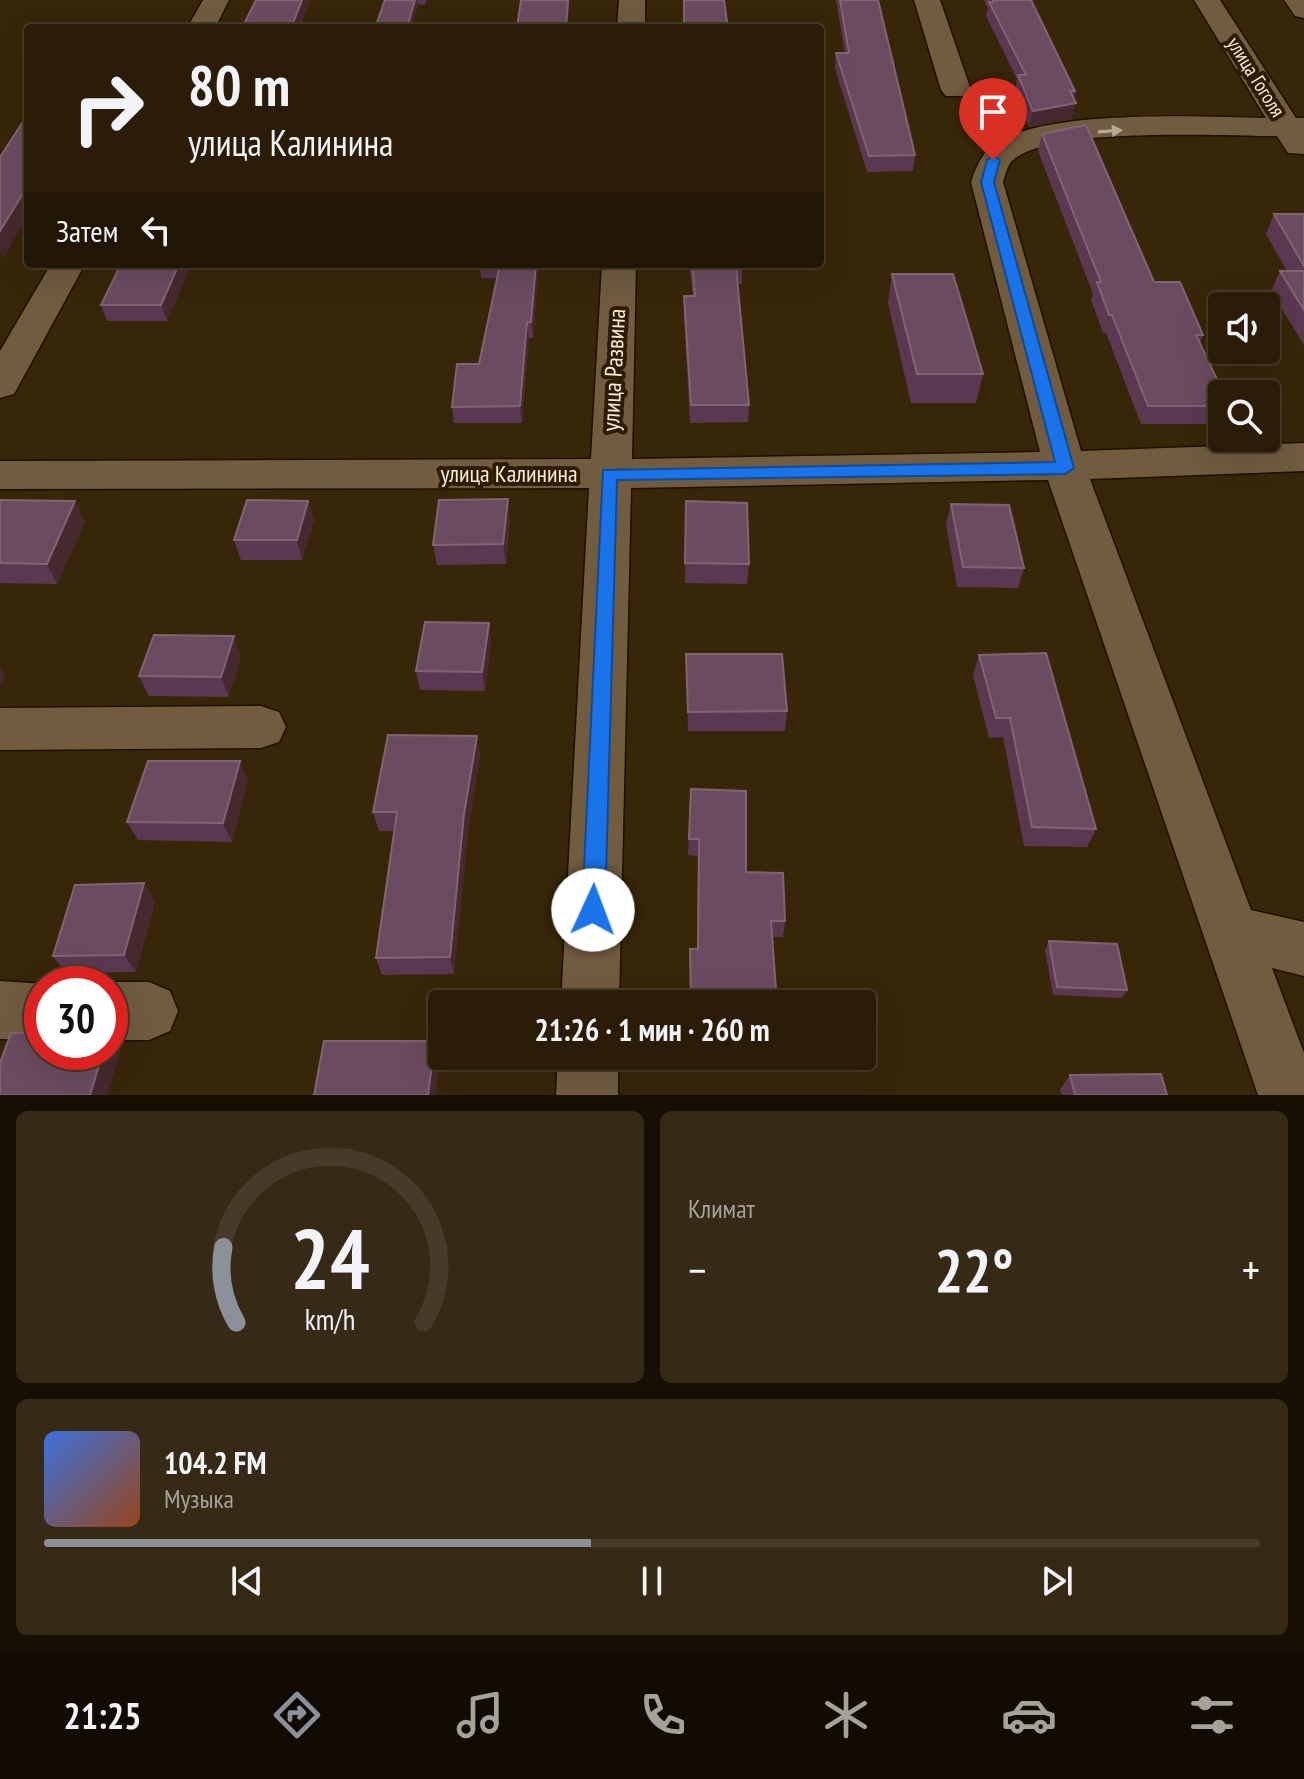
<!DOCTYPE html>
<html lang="ru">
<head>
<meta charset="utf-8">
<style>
	:root { --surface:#2a1c07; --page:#362915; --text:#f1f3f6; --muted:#a5a19b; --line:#463a28; --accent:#8c9099 }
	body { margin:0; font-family:"PT Sans Narrow",sans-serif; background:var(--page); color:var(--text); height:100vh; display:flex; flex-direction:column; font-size:30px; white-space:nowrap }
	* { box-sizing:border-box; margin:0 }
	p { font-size:26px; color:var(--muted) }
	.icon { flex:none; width:44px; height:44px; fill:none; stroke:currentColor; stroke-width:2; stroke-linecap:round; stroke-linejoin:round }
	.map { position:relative; height:1095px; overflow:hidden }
	.sheet { display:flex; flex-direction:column; gap:16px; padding:16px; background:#170f04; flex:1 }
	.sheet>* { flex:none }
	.top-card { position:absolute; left:24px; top:24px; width:800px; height:244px; border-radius:8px; box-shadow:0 8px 32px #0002,0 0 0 2px var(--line); background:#2a1c07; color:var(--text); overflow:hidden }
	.buttons { position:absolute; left:1208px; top:292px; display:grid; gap:16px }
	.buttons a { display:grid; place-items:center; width:72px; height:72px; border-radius:8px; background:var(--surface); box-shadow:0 8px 32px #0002,0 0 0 2px var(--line); font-size:40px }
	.speed { position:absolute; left:24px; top:966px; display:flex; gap:16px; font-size:40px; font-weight:700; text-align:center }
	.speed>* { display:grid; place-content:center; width:104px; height:104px; border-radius:50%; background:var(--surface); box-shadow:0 8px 32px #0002,0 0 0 2px var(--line); line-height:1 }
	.speed .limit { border:12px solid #d22; background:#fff; color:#111 }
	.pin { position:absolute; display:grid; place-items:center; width:68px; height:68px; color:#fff; margin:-82px -34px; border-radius:50% 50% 50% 0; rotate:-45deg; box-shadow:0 0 8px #0007 }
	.pin .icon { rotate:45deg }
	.me { position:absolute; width:88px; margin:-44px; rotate:2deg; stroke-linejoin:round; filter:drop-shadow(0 0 6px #0008) }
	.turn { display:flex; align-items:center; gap:28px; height:168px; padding:0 32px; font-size:36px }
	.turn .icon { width:104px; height:104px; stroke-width:2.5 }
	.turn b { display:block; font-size:56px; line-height:68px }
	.then { display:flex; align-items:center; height:76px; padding:0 32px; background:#0003; gap:16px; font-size:30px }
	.big { font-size:60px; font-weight:700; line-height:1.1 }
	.sheet .widget { flex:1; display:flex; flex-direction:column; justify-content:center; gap:12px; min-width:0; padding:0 28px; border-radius:12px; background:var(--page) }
	.sheet .dial { align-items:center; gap:0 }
	.dial svg { height:208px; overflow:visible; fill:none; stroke:var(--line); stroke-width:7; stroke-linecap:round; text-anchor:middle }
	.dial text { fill:var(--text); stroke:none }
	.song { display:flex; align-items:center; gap:24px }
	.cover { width:96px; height:96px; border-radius:12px; background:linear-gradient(135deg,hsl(220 70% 55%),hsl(20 70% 35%)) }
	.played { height:8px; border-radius:4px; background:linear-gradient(90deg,var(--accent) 45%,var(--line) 45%) }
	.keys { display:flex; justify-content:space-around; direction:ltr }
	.heat { display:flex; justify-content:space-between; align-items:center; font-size:44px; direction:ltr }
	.sheet .tiles { flex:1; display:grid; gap:16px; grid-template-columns:1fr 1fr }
	.widget:last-child { grid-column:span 2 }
	.trip { position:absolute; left:428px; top:990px; width:448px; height:80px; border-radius:8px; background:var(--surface); box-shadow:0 8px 32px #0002,0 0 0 2px var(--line); font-weight:700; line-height:80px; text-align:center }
	.tab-bar { display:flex; height:128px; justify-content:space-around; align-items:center; background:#110b03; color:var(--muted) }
	.tab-bar .icon { width:56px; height:56px }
	.tab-bar .active { color:var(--accent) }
	.tab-bar b { font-size:36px; color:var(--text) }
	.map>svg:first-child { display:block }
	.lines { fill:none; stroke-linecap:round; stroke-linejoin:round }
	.minor-casing { stroke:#1c0f00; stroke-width:3 }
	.minor { fill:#715c40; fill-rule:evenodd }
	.wall { fill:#5b3851 }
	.shaded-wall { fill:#46292e }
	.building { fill:#6b4b60; stroke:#816473; stroke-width:2 }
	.oneway { fill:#baaa95 }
	.route { fill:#1a73e8; stroke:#114b97; stroke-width:2 }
	.labels { text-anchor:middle; stroke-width:8; stroke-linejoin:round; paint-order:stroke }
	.far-street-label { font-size:20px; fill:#f6eada; stroke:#2e1c01 }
	.street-label { font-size:24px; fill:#f6eada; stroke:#2e1c01 }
</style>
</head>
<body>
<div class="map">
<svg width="1304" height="1095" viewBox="0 0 1304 1095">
	<rect width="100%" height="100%" fill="#382609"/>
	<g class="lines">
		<!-- minor casing -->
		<g class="minor-casing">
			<path id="minor" d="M 203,0 L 229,0 L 215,28 L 187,28 Z
				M 619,0 L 645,0 L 645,28 L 617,28 Z
				M 914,0 L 940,0 L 971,90 L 966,96 L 946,96 L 941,90 Z
				M 1194,0 L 1220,0 L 1296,118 L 1304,118 L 1304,154 L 1288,153 L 1277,136 C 1224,136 1051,126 1013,160 C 1007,165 1006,174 1003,182 L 1081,451 L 1304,443 L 1304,471 L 1090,479 L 1251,910 L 1304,922 L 1304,976 L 1272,968 L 1304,1053 L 1304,1095 L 1258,1095 L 1048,480 L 631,488 L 619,1004 L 561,1004 L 589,488 L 0,489 L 0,461 L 591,459 L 602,264 L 636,264 L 632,459 L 1040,452 L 971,182 L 973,176 C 977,165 983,153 992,146 C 1041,108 1204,117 1266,118 Z
				M 1284,0 L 1304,0 L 1304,18 L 1295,16 Z
				M 51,264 L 85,264 L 19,385 L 14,394 L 0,398 L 0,351 Z
				M 261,706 L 279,712 L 286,727 L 279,742 L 261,748 L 0,750 L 0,708 Z
				M 0,981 L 46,984 L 42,984 L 42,1040 L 0,1039 Z
				M 110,982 L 149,982 L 170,991 L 178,1011 L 170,1031 L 149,1040 L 110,1040 L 110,984 L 106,984 Z
				M 558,1056 L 618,1056 L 618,1095 L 556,1095 Z"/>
		</g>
		<!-- minor -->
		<use href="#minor" class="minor"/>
	</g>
	<!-- wall -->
	<path class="wall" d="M 385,0 L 427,0 L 425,5 L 418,4 L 411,28 L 375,28 Z
		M 836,0 L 878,0 L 915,155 L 913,171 L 867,172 L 835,69 L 836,53 L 845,53 Z
		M 984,0 L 1031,0 L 1075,91 L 1072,119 L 1029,127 L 1015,90 L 1017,79 L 986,16 L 988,9 Z
		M 1042,134 L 1154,282 L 1203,335 L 1200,342 L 1222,394 L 1221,424 L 1141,424 L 1106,333 L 1103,333 L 1091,300 L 1093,294 L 1038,151 Z
		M 1274,214 L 1304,214 L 1304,345 L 1271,291 L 1280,271 L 1287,271 L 1266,234 Z
		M 121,264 L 191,264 L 167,321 L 107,321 L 101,305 Z
		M 480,264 L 539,264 L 533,338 L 529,338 L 522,423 L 454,423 L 452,407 L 479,364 L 497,278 L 481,278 Z
		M 689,264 L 742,264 L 742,284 L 737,284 L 749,405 L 748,422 L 690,423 L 684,313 L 684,296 L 693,296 Z
		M 892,274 L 983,374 L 976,403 L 911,403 L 888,303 Z
		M 0,500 L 75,501 L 85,522 L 57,584 L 0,583 Z
		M 308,501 L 314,521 L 302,560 L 241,560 L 234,540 Z
		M 686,501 L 749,564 L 747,584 L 685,583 Z
		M 951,504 L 1024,568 L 1018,588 L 957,587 L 946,524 Z
		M 510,519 L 506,564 L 437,565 L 433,545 Z
		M 491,643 L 485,691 L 420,690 L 416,671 Z
		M 686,654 L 787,711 L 785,731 L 688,731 Z
		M 979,655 L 1096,829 L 1087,847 L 1024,846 L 1003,737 L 989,738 L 973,675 Z
		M 241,656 L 229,697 L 149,696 L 139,676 Z
		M 477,736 L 480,755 L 468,832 L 454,974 L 382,975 L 376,958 L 394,831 L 379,831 L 373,812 Z
		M 248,780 L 232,842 L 138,840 L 127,822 Z
		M 691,789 L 746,872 L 785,921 L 783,937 L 772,937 L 777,1004 L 690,1004 L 690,949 L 697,949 L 698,856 L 688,855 Z
		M 155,901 L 136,972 L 66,973 L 53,956 Z
		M 1049,941 L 1127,990 L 1122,998 L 1053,995 L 1045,950 Z
		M 1070,1075 L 1167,1095 L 1062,1095 L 1060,1090 Z"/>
	<!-- shaded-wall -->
	<path class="shaded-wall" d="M 302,0 L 311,0 L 300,28 L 291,28 Z
		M 415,0 L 417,0 L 418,4 L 411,28 L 407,28 Z
		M 568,0 L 570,0 L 568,28 L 566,28 Z
		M 1076,103 L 1072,119 L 1029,127 L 1033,111 Z
		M 28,185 L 28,216 L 3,258 L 0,251 L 0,231 Z
		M 179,264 L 191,264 L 167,321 L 161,305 Z
		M 536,264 L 539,264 L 533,338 L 531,322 Z
		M 527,322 L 529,338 L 522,423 L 520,406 Z
		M 508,499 L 510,519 L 506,564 L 503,544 Z
		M 75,501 L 85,522 L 57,584 L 47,564 Z
		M 308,501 L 314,521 L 302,560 L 297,540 Z
		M 489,623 L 491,643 L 485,691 L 482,672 Z
		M 234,636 L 241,656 L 229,697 L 221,677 Z
		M 0,667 L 5,675 L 0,688 Z
		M 477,736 L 480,755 L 468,832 L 454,974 L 450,957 L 464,814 Z
		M 240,761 L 248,780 L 232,842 L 223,823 Z
		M 144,883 L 155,901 L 136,972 L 124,955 Z
		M 110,1036 L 121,1050 L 107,1095 L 90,1095 L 103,1052 L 110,1052 Z
		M 435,1041 L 440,1057 L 436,1095 L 428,1095 Z"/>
	<!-- building -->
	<path class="building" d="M 256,0 L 302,0 L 291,28 L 242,28 Z
		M 385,0 L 415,0 L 407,28 L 375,28 Z
		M 521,0 L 568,0 L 566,28 L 517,28 Z
		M 684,0 L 724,0 L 728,28 L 684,28 Z
		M 840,0 L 878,0 L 915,155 L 869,156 L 836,53 L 849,53 Z
		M 993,0 L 1031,0 L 1075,91 L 1070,91 L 1076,103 L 1033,111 L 1018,75 L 1026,75 L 989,2 L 993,2 Z
		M 28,114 L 28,185 L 0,231 L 0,157 Z
		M 1086,125 L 1154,282 L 1180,282 L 1203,335 L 1196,335 L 1224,394 L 1222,394 L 1222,406 L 1148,406 L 1112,315 L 1109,315 L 1097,282 L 1101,282 L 1042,134 Z
		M 1274,214 L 1304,214 L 1304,266 Z
		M 121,264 L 179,264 L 161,305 L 101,305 Z
		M 500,264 L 536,264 L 531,322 L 527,322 L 520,406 L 452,407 L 457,364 L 479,364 Z
		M 692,264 L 742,264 L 743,267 L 736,267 L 749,405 L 691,405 L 684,296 L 695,296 Z
		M 1280,271 L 1304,271 L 1304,310 Z
		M 892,274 L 953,274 L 983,374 L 917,374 Z
		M 508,499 L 503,544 L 433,545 L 439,500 Z
		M 0,500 L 75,501 L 47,564 L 0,563 Z
		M 247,500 L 308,501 L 297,540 L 234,540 Z
		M 686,501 L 747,503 L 749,564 L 685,563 Z
		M 951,504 L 1009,505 L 1024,568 L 963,567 Z
		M 425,622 L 489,623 L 482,672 L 416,671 Z
		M 154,635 L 234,636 L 221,677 L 139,676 Z
		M 1046,653 L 1096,829 L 1032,827 L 1010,718 L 996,718 L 979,655 Z
		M 686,654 L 782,654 L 787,711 L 688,712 Z
		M 388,735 L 477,736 L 464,814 L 450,957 L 376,958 L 397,812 L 373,812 Z
		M 148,761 L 240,761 L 223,823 L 127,822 Z
		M 691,789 L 746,791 L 746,872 L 783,873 L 785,921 L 771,921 L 777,1004 L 691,1004 L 690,949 L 698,949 L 699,839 L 689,839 Z
		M 144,883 L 124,955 L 53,956 L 75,885 Z
		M 1049,941 L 1117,944 L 1127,990 L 1057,987 Z
		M 11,1033 L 42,1033 L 42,1052 L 103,1052 L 90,1095 L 0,1095 L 0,1063 Z
		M 324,1041 L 435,1041 L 428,1095 L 314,1095 Z
		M 1161,1074 L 1167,1095 L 1075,1095 L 1070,1075 Z"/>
	<!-- one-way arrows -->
	<defs><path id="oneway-solid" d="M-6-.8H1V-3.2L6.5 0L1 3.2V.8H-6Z" transform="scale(2)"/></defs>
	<use class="oneway" href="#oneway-solid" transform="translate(1110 131) rotate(-4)"/>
	<!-- route -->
	<path class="route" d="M 993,156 L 1000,160 L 994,182 L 1074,468 L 1065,474 L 617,480 L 605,910 L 602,918 L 593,921 L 585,918 L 582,910 L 603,470 L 1055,462 L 981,182 L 987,160 Z"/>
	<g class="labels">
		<!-- far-street labels -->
		<g class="far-street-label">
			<text transform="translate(1256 77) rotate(58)" y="7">улица Гоголя</text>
		</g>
		<!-- street labels -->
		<g class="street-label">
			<text transform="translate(614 370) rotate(-87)" y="8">улица Развина</text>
			<text x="509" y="482">улица Калинина</text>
		</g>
	</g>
</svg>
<div class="buttons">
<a><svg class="icon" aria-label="sound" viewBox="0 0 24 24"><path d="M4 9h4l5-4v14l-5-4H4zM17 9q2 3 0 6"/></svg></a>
<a><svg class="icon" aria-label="search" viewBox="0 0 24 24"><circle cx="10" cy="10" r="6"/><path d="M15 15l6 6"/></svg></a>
</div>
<div class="speed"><div class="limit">30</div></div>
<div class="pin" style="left:993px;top:160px;background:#d93025"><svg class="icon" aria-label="arrive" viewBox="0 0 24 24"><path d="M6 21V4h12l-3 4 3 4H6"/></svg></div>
<svg class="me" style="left:593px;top:910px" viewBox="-20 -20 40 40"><circle r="19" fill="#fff"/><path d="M0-13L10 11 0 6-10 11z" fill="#1a73e8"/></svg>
<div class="trip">21:26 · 1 мин · 260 m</div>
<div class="top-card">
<div class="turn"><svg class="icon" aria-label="right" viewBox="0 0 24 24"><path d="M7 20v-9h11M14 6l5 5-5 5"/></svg><div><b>80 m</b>улица Калинина</div></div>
<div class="then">Затем<svg class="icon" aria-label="left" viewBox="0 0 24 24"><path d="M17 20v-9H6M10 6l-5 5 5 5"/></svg></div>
</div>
</div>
<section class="sheet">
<div class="tiles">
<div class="widget dial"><svg viewBox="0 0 100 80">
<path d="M14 69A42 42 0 1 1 86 69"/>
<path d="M14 69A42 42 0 0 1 9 40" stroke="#8c9099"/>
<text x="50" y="56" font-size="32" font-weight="700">24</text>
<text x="50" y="72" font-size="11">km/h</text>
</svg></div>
<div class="widget"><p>Климат</p>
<div class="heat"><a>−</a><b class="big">22°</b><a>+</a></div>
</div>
<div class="widget">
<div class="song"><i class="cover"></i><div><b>104.2 FM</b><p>Музыка</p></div></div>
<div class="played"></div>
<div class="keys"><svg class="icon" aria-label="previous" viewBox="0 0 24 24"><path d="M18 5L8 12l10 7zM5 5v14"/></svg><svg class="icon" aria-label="pause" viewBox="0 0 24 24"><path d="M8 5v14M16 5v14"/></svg><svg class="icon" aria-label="next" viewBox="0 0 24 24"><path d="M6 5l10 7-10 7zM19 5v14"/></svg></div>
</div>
</div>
</section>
<nav class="tab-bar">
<b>21:25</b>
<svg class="icon active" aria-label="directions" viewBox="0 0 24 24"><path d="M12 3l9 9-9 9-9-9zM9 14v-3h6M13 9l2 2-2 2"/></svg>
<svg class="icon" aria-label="music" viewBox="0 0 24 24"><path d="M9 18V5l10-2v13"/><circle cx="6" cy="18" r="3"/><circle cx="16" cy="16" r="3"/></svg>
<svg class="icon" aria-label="phone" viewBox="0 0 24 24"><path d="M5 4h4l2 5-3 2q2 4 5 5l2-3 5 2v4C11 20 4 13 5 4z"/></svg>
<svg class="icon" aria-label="climate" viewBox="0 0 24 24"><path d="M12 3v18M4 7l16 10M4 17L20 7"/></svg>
<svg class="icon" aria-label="car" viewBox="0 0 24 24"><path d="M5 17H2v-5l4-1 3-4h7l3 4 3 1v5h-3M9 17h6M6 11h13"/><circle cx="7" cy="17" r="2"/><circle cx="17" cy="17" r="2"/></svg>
<svg class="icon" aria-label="filters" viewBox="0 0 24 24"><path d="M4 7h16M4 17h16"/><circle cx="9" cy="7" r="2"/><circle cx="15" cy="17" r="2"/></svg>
</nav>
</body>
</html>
